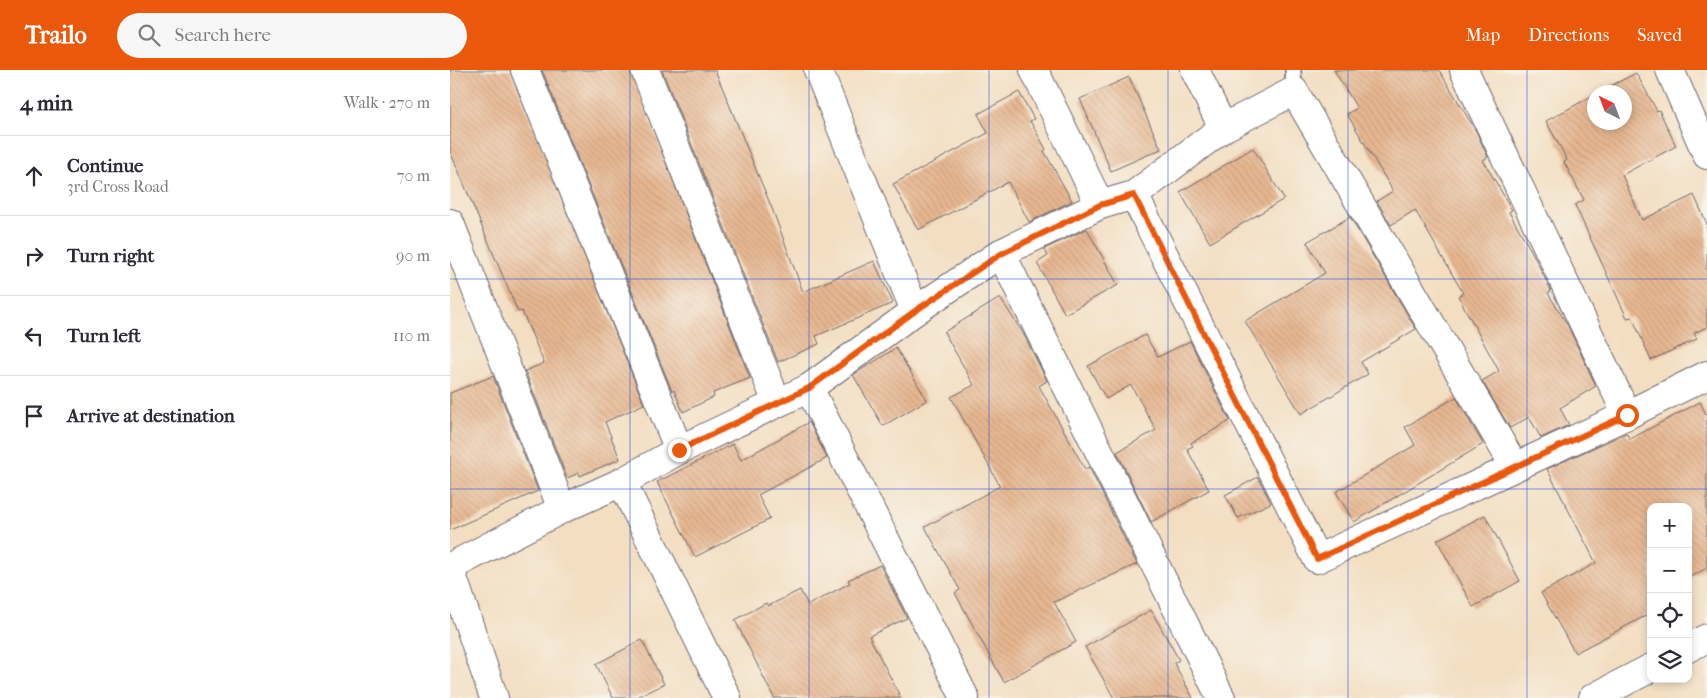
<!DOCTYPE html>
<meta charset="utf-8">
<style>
:root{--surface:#fff;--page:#f7f7f7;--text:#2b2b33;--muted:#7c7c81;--line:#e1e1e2;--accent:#ea580c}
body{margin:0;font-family:"IM FELL French Canon",serif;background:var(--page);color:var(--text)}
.controls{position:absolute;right:15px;bottom:15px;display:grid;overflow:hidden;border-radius:10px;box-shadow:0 2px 8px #0003}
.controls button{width:45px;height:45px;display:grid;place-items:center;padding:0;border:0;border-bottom:1px solid var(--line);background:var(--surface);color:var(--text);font:25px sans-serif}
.compass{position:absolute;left:1137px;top:15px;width:45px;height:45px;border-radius:50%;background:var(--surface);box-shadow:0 2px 8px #0003;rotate:318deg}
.stop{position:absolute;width:15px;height:15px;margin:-11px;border:4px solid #ea580c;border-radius:50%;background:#fff}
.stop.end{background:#ea580c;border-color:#fff;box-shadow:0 1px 5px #0008}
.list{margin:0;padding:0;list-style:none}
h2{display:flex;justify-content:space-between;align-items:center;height:65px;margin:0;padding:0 20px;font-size:21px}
h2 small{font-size:16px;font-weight:400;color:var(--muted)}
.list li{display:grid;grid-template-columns:32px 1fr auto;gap:15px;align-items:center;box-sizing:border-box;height:80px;padding:0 20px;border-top:1px solid var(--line)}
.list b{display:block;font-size:19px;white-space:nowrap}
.list p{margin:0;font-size:16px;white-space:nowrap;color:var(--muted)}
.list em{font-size:16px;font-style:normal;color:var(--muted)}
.icon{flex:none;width:28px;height:28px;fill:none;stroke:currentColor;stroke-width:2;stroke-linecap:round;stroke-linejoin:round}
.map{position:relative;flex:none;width:1257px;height:628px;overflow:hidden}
header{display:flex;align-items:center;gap:30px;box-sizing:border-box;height:70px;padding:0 25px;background:var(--accent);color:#fff}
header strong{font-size:24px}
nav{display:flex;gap:28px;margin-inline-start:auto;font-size:18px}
.search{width:350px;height:45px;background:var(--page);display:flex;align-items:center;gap:12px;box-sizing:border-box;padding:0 18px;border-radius:28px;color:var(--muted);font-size:19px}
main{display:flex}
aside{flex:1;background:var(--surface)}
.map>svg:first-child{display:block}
.building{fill:url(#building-back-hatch)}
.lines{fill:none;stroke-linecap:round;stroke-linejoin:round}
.lane-casing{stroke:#6b646a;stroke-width:18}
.street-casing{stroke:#6b646a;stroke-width:30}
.lane{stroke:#fff;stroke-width:15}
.street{stroke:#fff;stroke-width:28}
.route{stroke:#ea580c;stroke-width:6}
.grid{fill:none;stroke:#1d4ed8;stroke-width:1;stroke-opacity:0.55}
</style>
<header>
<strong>Trailo</strong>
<div class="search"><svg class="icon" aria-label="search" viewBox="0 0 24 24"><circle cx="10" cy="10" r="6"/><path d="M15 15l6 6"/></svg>Search here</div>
<nav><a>Map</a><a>Directions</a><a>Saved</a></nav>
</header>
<main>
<aside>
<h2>4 min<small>Walk · 270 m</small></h2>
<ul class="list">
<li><svg class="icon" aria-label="ahead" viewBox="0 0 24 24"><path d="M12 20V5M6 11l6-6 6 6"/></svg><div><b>Continue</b><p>3rd Cross Road</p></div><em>70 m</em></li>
<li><svg class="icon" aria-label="right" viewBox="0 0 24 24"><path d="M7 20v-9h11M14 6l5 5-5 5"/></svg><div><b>Turn right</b></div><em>90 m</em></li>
<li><svg class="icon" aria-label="left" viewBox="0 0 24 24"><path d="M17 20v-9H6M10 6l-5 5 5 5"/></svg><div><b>Turn left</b></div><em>110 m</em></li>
<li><svg class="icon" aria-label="arrive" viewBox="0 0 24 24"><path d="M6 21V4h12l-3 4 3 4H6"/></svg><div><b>Arrive at destination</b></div></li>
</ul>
</aside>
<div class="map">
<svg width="1257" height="628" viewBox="0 0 1257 628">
<defs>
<pattern id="building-back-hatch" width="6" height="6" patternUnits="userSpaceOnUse" patternTransform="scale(1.25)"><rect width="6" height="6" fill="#e7b791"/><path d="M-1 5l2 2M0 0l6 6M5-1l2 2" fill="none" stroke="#c69d7e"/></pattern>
</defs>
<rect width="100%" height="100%" fill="#f7f3e8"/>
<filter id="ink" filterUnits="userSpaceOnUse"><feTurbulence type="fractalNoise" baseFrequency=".02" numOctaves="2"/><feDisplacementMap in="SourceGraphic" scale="10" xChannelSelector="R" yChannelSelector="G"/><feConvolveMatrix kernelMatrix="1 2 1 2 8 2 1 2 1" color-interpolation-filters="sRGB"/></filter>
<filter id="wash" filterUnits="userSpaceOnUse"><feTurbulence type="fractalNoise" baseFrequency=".0096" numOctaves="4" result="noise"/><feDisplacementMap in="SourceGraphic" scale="20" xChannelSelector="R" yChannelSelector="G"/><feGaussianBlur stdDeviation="1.12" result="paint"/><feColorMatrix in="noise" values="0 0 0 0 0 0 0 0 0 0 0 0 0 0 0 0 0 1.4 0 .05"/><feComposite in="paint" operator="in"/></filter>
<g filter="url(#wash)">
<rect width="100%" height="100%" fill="#f3dec2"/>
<g id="blocks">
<g class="building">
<polygon points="0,0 60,0 194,334 155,352 170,389 130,406 129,403 117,408 75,301 94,293 72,241 68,242 0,81"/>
<polygon points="92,0 180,0 300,308 263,323 264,327 233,342 224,320 222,321"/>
<polygon points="212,0 265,0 323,141 353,222 424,191 443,233 366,266 369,274 328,292"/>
<polygon points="884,0 989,0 1026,61 1038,87 1033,90 1062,140 1059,142 1083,184 1101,221 1098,223 1118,256 1146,316 1110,338 1119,355 1091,368 1079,347 1060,358 1032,311 1049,301 1008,226 1013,223 965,140 941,155 927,131 943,121 897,44 907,38"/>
<polygon points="1186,3 1207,41 1209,40 1226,76 1172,105 1192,150 1244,125 1257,154 1257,257 1244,263 1247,269 1201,290 1182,247 1177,248 1125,135 1134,130 1114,92 1117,90 1096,51 1144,25 1144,52 1174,52 1174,22 1149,22"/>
<polygon points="679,7 711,79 661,101 630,29"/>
<polygon points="569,22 584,49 580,51 596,79 594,81 622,131 579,152 558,112 468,160 443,114 538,63 528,44"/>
<polygon points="803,78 834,129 760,173 730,122"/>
<polygon points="900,147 966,259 911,292 918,304 851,344 795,251 875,203 857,172"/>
<polygon points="637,159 668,215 615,244 587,193 598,186 594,179"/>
<polygon points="550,228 573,263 597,311 589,316 635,399 639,397 687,494 604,532 626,572 554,612 505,523 510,520 475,457 550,416 501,327 524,315 494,262"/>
<polygon points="695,265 708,287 740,271 780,351 741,373 743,376 737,379 759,420 701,452 667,382 706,360 681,315 656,329 638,296"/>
<polygon points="446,278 477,330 433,356 403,305"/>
<polygon points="43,306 88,421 0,460 0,323"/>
<polygon points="1006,327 1033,374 904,452 886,422 965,375 955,357"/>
<polygon points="1250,332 1257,346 1257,498 1238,508 1238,437 1201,437 1201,543 1125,583 1091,523 1146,493 1097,399 1176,363 1180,369"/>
<polygon points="359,352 377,388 308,425 320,449 245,487 207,412 283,374 291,390"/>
<polygon points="808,407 821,433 788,448 775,425"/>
<polygon points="1035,445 1070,511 1023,537 987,470"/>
<polygon points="430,495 457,548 419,566 451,628 324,628 285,550 316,533 318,536 350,520 358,535 400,513 398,510"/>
<polygon points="701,540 729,590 724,593 743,628 664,628 635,577"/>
<polygon points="192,570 214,614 185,628 163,628 146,594"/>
</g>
</g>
</g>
<g filter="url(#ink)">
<use href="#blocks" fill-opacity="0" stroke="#6b646a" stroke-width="1"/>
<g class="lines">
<g class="lane-casing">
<polyline id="lane" points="843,0 844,21"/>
</g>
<g class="street-casing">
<g id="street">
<polyline points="75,0 229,380"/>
<polyline points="195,0 327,333"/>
<polyline points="368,0 465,241"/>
<polyline points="584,0 650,135"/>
<polyline points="745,0 773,58"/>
<polyline points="1014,0 1177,345"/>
<polyline points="1220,0 1257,85"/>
<polyline points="684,125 867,489 1177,345 1257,305"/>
<polyline points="0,153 112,439"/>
<polyline points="551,183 771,628"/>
<polyline points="359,318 515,628"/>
<polyline points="172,412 277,628"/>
<polyline points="0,497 112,439 172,412 229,380 359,318 465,241 551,183 650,135 684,125 773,58 844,21 1065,397"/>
<polyline points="0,499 44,628"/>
<polyline points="1238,578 1257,568"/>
<polyline points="1143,628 1201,598"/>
</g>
</g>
<use href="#lane" class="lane"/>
<use href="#street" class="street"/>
</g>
</g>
<g class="lines" filter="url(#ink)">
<polyline class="route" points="229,380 359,318 465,241 551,184 650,135 684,125 867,489 1177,345"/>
</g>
<path class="grid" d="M180,0V628M359,0V628M539,0V628M718,0V628M898,0V628M1077,0V628M0,209H1257M0,419H1257"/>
</svg>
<div class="controls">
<button>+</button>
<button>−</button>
<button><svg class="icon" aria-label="locate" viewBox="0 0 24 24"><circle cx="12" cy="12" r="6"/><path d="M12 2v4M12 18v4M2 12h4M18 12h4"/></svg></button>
<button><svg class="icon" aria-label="layers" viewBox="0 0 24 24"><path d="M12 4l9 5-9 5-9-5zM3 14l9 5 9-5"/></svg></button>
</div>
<svg class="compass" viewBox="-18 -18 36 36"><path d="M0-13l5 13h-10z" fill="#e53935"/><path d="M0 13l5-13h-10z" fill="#7c7c81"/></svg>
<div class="stop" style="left:1177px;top:345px"></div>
<div class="stop end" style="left:229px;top:380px"></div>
</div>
</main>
